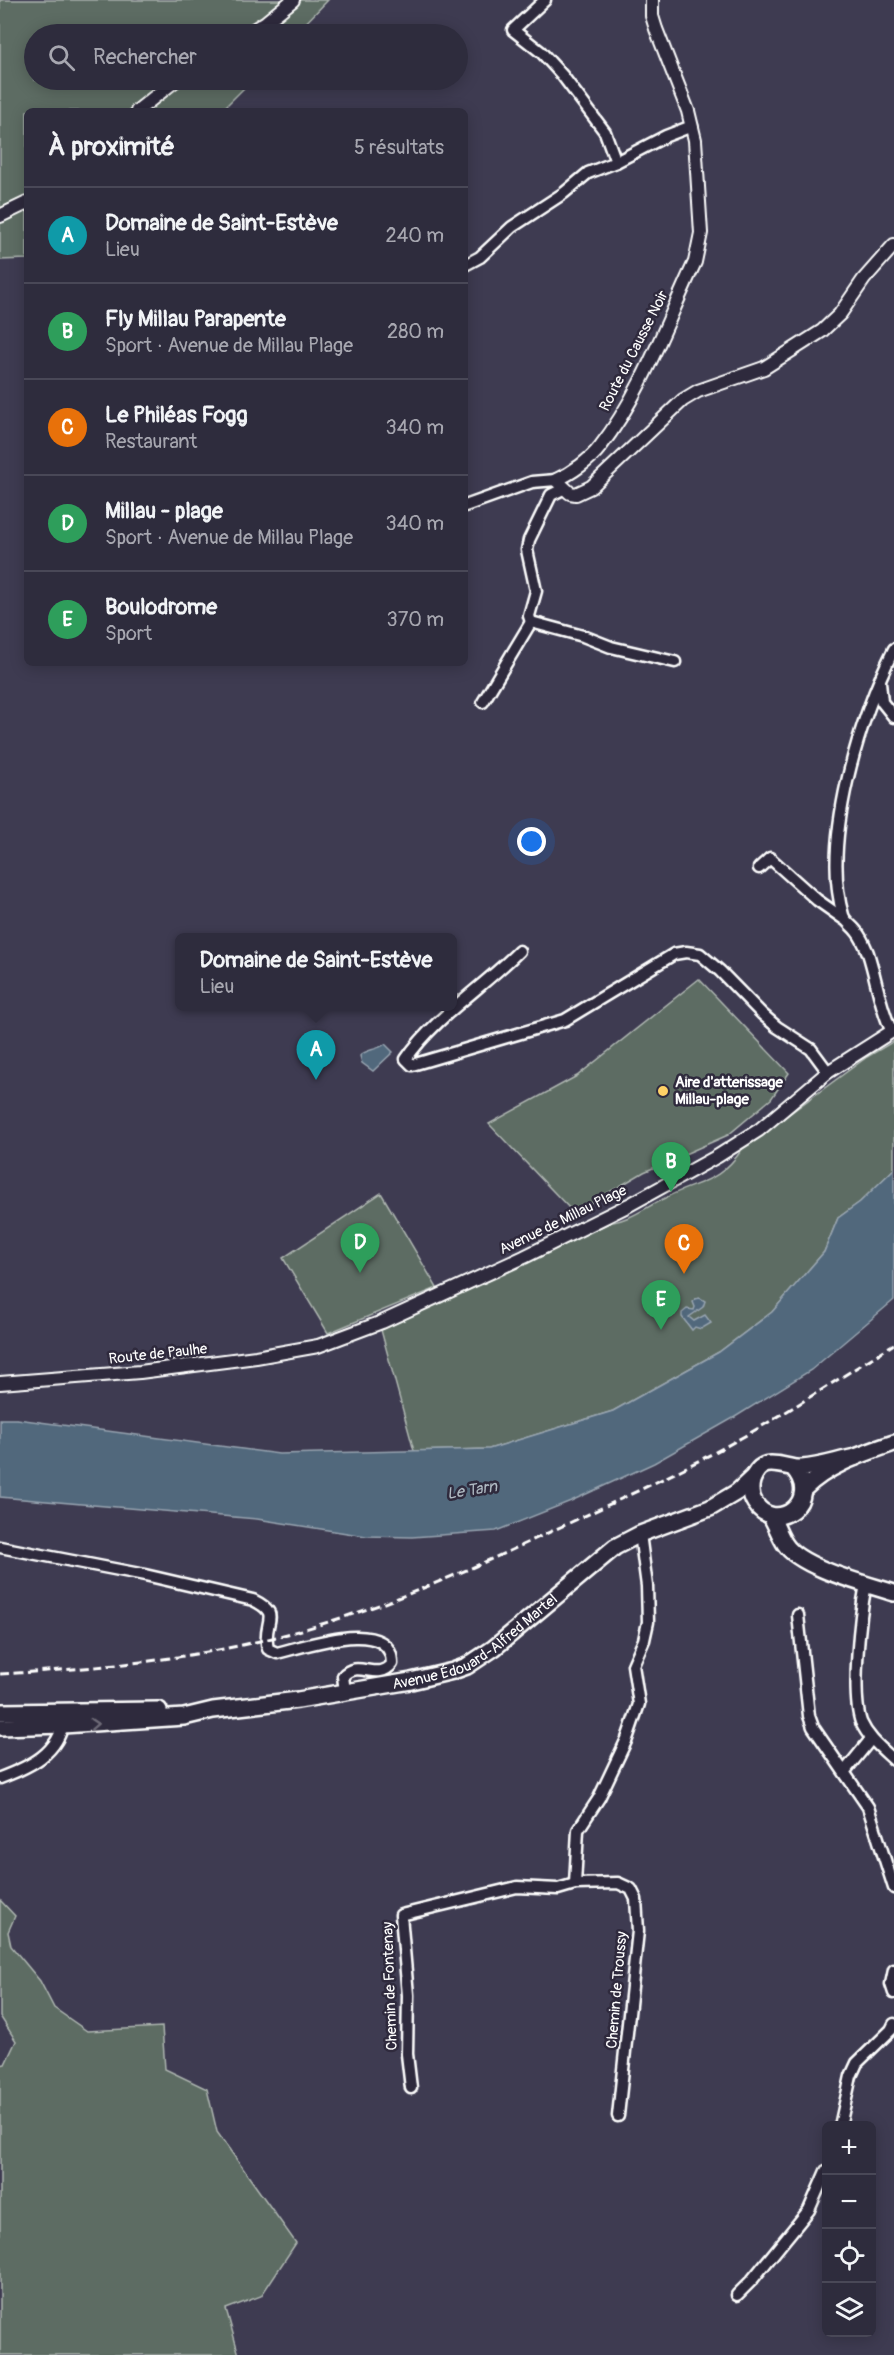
<!DOCTYPE html>
<html lang="fr">
<meta charset="utf-8">
<style>
:root{--surface:#2e2c3d;--page:#363444;--text:#f1f3f6;--muted:#a7a7b0;--line:#494857;--accent:#ffd166}
body{margin:0;font-family:Pangolin,sans-serif;background:var(--page);color:var(--text)}
.controls{position:absolute;right:18px;bottom:18px;display:grid;overflow:hidden;border-radius:9px;box-shadow:0 3px 15px #0003}
.controls button{width:54px;height:54px;display:grid;place-items:center;padding:0;border:0;border-bottom:2px solid var(--line);background:var(--surface);color:var(--text);font:30px sans-serif}
.you{position:absolute;left:532px;top:842px;width:21px;height:21px;margin:-15px;border:4px solid #fff;border-radius:50%;background:#1a73e8;box-shadow:0 0 0 9px #1a73e833}
.badge{display:grid;place-items:center;width:39px;height:39px;border-radius:50%;background:var(--accent);color:#fff;font-size:20px;font-weight:700}
.pin{position:absolute;translate:-50% -50px;filter:drop-shadow(0 2px 3px #0008)}
.pin::after{content:'';position:absolute;top:32px;width:21px;height:18px;background:inherit;clip-path:polygon(0 0,100% 0,50% 100%)}
.popup{position:absolute;left:175px;top:933px;width:282px;height:78px;box-sizing:border-box;display:grid;place-content:center;border-radius:9px;background:var(--surface);filter:drop-shadow(0 2px 4px #0005);font-size:20px;white-space:nowrap;color:var(--muted)}
.popup b{font-size:22px;color:var(--text)}
.popup::after{content:'';position:absolute;left:50%;top:100%;margin-left:-12px;border:12px solid transparent;border-top-color:var(--surface)}
.list{margin:0;padding:0;list-style:none}
h2{display:flex;justify-content:space-between;align-items:center;height:78px;margin:0;padding:0 24px;font-size:26px}
h2 small{font-size:20px;font-weight:400;color:var(--muted)}
.list li{display:grid;grid-template-columns:39px 1fr auto;gap:18px;align-items:center;box-sizing:border-box;height:96px;padding:0 24px;border-top:2px solid var(--line)}
.list b{display:block;font-size:22px;white-space:nowrap}
.list p{margin:0;font-size:20px;white-space:nowrap;color:var(--muted)}
.list em{font-size:20px;font-style:normal;color:var(--muted)}
.icon{flex:none;width:33px;height:33px;fill:none;stroke:currentColor;stroke-width:2;stroke-linecap:round;stroke-linejoin:round}
.map{position:relative;flex:none;width:894px;height:2355px;overflow:hidden}
.search{position:absolute;background:var(--surface);box-shadow:0 3px 15px #0003;left:24px;top:24px;width:444px;height:66px;display:flex;align-items:center;gap:15px;box-sizing:border-box;padding:0 21px;border-radius:33px;color:var(--muted);font-size:22px}
.panel{position:absolute;background:var(--surface);box-shadow:0 3px 15px #0003;left:24px;top:108px;width:444px;height:558px;border-radius:9px}
.map>svg:first-child{display:block}
.green{fill:#5d6c63;stroke:#aeb6b1;stroke-width:1.5}
.water{fill:#51677c;stroke:#97a4b0;stroke-width:1.5}
.lines{fill:none;stroke-linecap:round;stroke-linejoin:round}
.minor-casing{stroke:#fff;stroke-width:15}
.tertiary-casing{stroke:#fff;stroke-width:16}
.primary-casing{stroke:#fff;stroke-width:20}
.minor{stroke:#2f2a3d;stroke-width:10}
.tertiary{stroke:#2f2a3d;stroke-width:12}
.primary{stroke:#2f2a3d;stroke-width:15}
.rail{stroke:#fff;stroke-width:3;stroke-dasharray:9 4.5;stroke-linecap:butt}
.oneway{stroke:#6d6a77}
.poi-dot{fill:#ffd166;stroke:#2f2a3d;stroke-width:2}
.labels{text-anchor:middle;dominant-baseline:central;stroke-width:5;stroke-linejoin:round;paint-order:stroke}
.street-label{font-size:15px;fill:#fff;stroke:#2f2a3d}
.poi-label{font-size:15px;font-weight:bold;fill:#fff;stroke:#2f2a3d;text-anchor:start}
.water-label{font-size:16px;font-style:italic;fill:#b1bbc4;stroke:#2f2a3d}
</style>
<div class="map">
<svg width="894" height="2355" viewBox="0 0 894 2355">
<rect width="100%" height="100%" fill="#3e3b51"/>
<filter id="ink" filterUnits="userSpaceOnUse"><feTurbulence type="fractalNoise" baseFrequency=".0167" numOctaves="2"/><feDisplacementMap in="SourceGraphic" scale="12" xChannelSelector="R" yChannelSelector="G"/><feConvolveMatrix kernelMatrix="1 2 1 2 8 2 1 2 1" color-interpolation-filters="sRGB"/></filter>
<g filter="url(#ink)">
<g class="green">
<polygon points="0,0 328,0 295,34 34,34 34,80 252,80 221,111 27,111 27,259 0,260"/>
<polygon points="699,979 789,1073 771,1099 728,1135 644,1172 574,1213 489,1124 577,1076"/>
<path d="M894,1041V1169L860,1202L838,1218L824,1252L772,1312L719,1352L613,1411L489,1449L414,1451L381,1330L609,1223C633,1219 644,1208 665,1198C699,1180 718,1185 743,1148L867,1057Z"/>
<polygon points="381,1193 437,1288 328,1333 283,1258"/>
<polygon points="0,1900 15,1916 8,1932 11,1946 40,1981 54,2008 87,2031 162,2027 165,2069 207,2089 217,2132 296,2243 261,2296 226,2309 239,2355 0,2355 0,2065 5,2064 16,2041 0,2016"/>
</g>
<g class="water">
<path d="M385,1044L393,1052L373,1071L362,1063L360,1056C365,1049 376,1051 385,1044Z"/>
<polygon points="894,1169 894,1300 811,1370 735,1417 654,1463 571,1501 496,1531 412,1537 366,1536 257,1519 0,1497 0,1419 17,1419 279,1454 489,1449 613,1411 719,1352 772,1312 824,1252 838,1218 860,1202"/>
<polygon points="700,1298 705,1301 703,1307 689,1317 694,1321 705,1315 711,1323 701,1329 695,1327 692,1330 682,1317 682,1313 687,1309 694,1310 695,1307 693,1302 695,1299"/>
</g>
<g class="lines">
<g class="minor-casing">
<g id="minor">
<polyline points="545,0 513,30 541,52 562,75 605,132 616,162"/>
<polyline points="465,265 480,257 512,227 564,193 588,173 616,162 666,136 692,126"/>
<polyline points="565,488 551,495 529,540 527,550 536,591 529,616 531,622 583,636 611,647 675,662"/>
<polyline points="465,506 532,482 556,480"/>
<polyline points="880,682 882,702 894,717"/>
<polyline points="483,702 531,622"/>
<polyline points="759,868 770,858 817,900 844,919"/>
<path d="M519,951C482,988 436,1016 406,1059L412,1065L565,1020L674,954L686,952L700,954L720,971L762,1014L777,1027L811,1049L828,1072"/>
<path d="M892,1032C879,1005 877,981 868,953C865,946 862,938 857,932C853,926 845,922 843,915C821,841 860,716 894,649"/>
<path d="M0,1547L145,1575L253,1600C284,1615 261,1621 268,1649L277,1653C306,1646 392,1615 392,1664C378,1682 357,1659 343,1676L345,1692"/>
<path d="M866,1584C860,1615 851,1694 861,1722C868,1738 881,1748 894,1760"/>
<polyline points="798,1615 809,1716 813,1727 868,1807 894,1888"/>
<polyline points="845,1771 871,1739"/>
<path d="M0,1778C29,1767 59,1754 64,1719"/>
<polyline points="575,1884 578,1830 599,1798 627,1739 639,1704 633,1665 644,1640 648,1622 647,1586 640,1534"/>
<polyline points="894,1970 891,1984 894,1993"/>
<polyline points="411,2088 407,2054 408,1995 401,1915 517,1887 558,1889 575,1884 618,1883 631,1889 636,1899 638,1931 618,2116"/>
<polyline points="840,2126 851,2076 857,2063 891,2030 894,2024"/>
<polyline points="737,2295 752,2280 809,2210 826,2171"/>
</g>
</g>
<g class="tertiary-casing">
<g id="tertiary">
<path d="M652,0V16L656,29L688,111L695,140L701,233L695,262C666,323 642,393 600,447C590,460 572,473 556,480L570,493L576,494L591,487L683,400L698,391L764,368L822,331L840,314L864,279L894,245"/>
<polyline points="247,34 266,22 293,0"/>
<polyline points="137,111 176,80"/>
<polyline points="0,216 27,203"/>
<polyline points="0,1383 140,1372 256,1357 318,1346 382,1322 524,1257 629,1205 718,1156 759,1130 828,1072 894,1030"/>
</g>
</g>
<g class="primary-casing">
<g id="primary">
<path d="M793,1468C823,1501 775,1535 755,1503C751,1497 750,1489 752,1481C762,1451 785,1470 802,1468C820,1467 839,1460 856,1457"/>
<path d="M804,1489C828,1465 862,1454 894,1443"/>
<path d="M770,1515C776,1524 779,1535 785,1544C800,1568 867,1584 894,1593"/>
<polyline points="0,1712 159,1710"/>
<path id="s1" d="M0,1727L63,1725L184,1717L213,1710L298,1700L411,1681L453,1671L467,1666L494,1648L615,1547L640,1534L710,1508L737,1492L754,1476"/>
</g>
</g>
<use href="#minor" class="minor"/>
<use href="#tertiary" class="tertiary"/>
<use href="#primary" class="primary"/>
<path class="rail" d="M0,1674C89,1669 178,1661 264,1640C366,1615 460,1575 554,1530C617,1501 680,1472 741,1438C793,1409 843,1376 894,1344"/>
</g>
<defs><path id="oneway-chevron" d="M-2-3.5L2.5 0L-2 3.5" fill="none" stroke-width="1.6" stroke-linecap="round" stroke-linejoin="round" transform="scale(1.5)"/></defs>
<use class="oneway" href="#oneway-chevron" transform="translate(94 1724) rotate(-3)"/>
</g>
<circle class="poi-dot" cx="663" cy="1091" r="6"/>
<g class="labels">
<g class="street-label">
<text transform="translate(634 351) rotate(-63)">Route du Causse Noir</text>
<text transform="translate(563 1220) rotate(-26)">Avenue de Millau Plage</text>
<text transform="translate(158 1354) rotate(-6)">Route de Paulhe</text>
<text stroke="none"><textPath href="#s1" startOffset="490">Avenue Édouard-Alfred Martel</textPath></text>
<text transform="translate(390 1986) rotate(-92)">Chemin de Fontenay</text>
<text transform="translate(617 1990) rotate(-85)">Chemin de Troussy</text>
</g>
<g class="poi-label">
<text x="675" y="1082">Aire d'atterissage<tspan x="675" dy="17">Millau-plage</tspan></text>
</g>
<g class="water-label">
<text transform="translate(472 1490) rotate(-9)">Le Tarn</text>
</g>
</g>
</svg>
<div class="controls">
<button>+</button>
<button>−</button>
<button><svg class="icon" aria-label="locate" viewBox="0 0 24 24"><circle cx="12" cy="12" r="6"/><path d="M12 2v4M12 18v4M2 12h4M18 12h4"/></svg></button>
<button><svg class="icon" aria-label="layers" viewBox="0 0 24 24"><path d="M12 4l9 5-9 5-9-5zM3 14l9 5 9-5"/></svg></button>
</div>
<div class="you"></div>
<div class="pin badge" style="left:316px;top:1080px;background:#0f9aa8">A</div>
<div class="popup"><b>Domaine de Saint-Estève</b>Lieu</div>
<div class="pin badge" style="left:671px;top:1192px;background:#2e9e5b">B</div>
<div class="pin badge" style="left:684px;top:1274px;background:#e8710a">C</div>
<div class="pin badge" style="left:360px;top:1273px;background:#2e9e5b">D</div>
<div class="pin badge" style="left:661px;top:1330px;background:#2e9e5b">E</div>
<div class="search"><svg class="icon" aria-label="search" viewBox="0 0 24 24"><circle cx="10" cy="10" r="6"/><path d="M15 15l6 6"/></svg>Rechercher</div>
<section class="panel">
<h2>À proximité<small>5 résultats</small></h2>
<ul class="list">
<li><span class="badge" style="background:#0f9aa8">A</span><div><b>Domaine de Saint-Estève</b><p>Lieu</p></div><em>240 m</em></li>
<li><span class="badge" style="background:#2e9e5b">B</span><div><b>Fly Millau Parapente</b><p>Sport · Avenue de Millau Plage</p></div><em>280 m</em></li>
<li><span class="badge" style="background:#e8710a">C</span><div><b>Le Philéas Fogg</b><p>Restaurant</p></div><em>340 m</em></li>
<li><span class="badge" style="background:#2e9e5b">D</span><div><b>Millau - plage</b><p>Sport · Avenue de Millau Plage</p></div><em>340 m</em></li>
<li><span class="badge" style="background:#2e9e5b">E</span><div><b>Boulodrome</b><p>Sport</p></div><em>370 m</em></li>
</ul>
</section>
</div>
